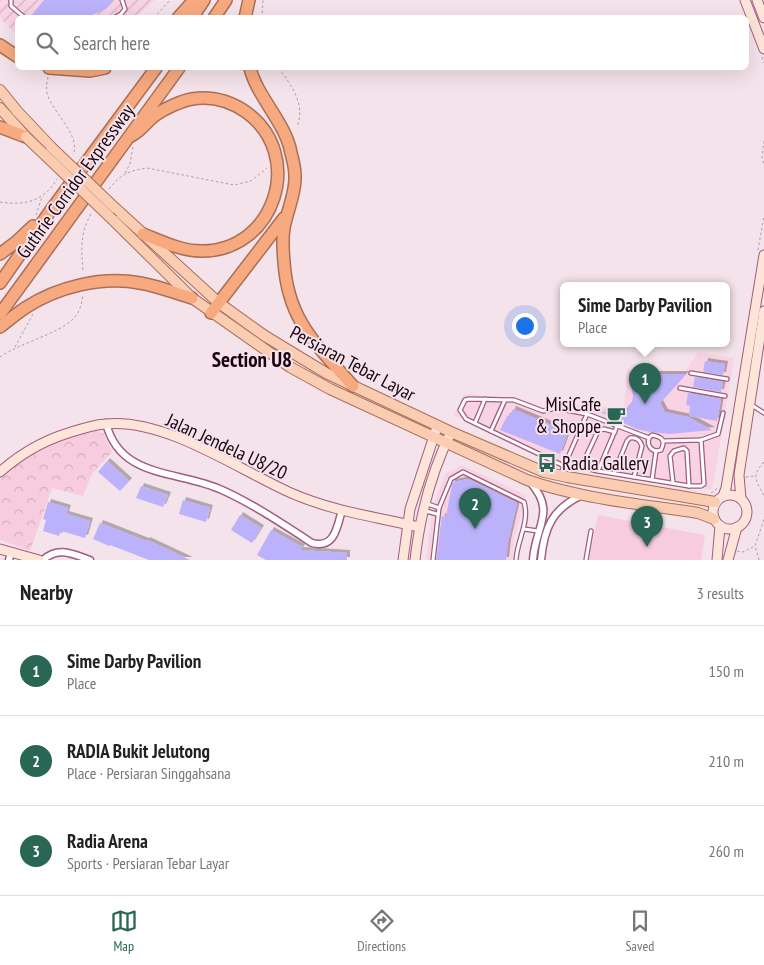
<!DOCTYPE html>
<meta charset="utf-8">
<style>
:root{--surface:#fff;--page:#f2f2f2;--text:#222;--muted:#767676;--line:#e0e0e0;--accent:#296754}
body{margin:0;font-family:"PT Sans Narrow",sans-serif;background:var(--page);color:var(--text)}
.you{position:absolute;left:524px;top:325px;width:18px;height:18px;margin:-12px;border:4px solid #fff;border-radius:50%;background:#1a73e8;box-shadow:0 0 0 8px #1a73e833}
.badge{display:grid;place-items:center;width:32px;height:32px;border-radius:50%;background:var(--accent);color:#fff;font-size:16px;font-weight:700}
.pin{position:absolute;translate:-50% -41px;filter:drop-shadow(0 1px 2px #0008)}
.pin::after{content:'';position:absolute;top:26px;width:18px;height:15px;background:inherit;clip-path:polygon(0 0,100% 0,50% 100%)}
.popup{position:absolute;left:560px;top:282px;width:170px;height:65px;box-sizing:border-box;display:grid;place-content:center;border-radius:8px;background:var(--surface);filter:drop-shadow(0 1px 4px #0005);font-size:16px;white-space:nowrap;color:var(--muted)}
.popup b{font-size:19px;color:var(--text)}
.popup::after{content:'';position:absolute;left:50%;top:100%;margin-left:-10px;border:10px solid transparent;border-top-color:var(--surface)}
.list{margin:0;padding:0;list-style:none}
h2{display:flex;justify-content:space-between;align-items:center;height:65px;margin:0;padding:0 20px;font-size:21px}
h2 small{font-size:16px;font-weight:400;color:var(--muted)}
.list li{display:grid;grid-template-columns:32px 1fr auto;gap:15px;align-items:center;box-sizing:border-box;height:90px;padding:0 20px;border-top:1px solid var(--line)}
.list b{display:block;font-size:19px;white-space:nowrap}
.list p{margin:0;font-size:16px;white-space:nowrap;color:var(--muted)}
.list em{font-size:16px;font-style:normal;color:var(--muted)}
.icon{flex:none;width:28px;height:28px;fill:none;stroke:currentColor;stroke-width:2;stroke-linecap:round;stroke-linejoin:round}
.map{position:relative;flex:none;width:764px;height:560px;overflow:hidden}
.search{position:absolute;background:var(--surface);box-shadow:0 5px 20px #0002;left:15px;right:15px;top:15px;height:55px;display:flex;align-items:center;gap:12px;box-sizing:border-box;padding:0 18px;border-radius:8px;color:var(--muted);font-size:19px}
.sheet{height:335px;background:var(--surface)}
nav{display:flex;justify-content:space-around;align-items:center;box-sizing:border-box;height:70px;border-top:1px solid var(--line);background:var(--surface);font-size:14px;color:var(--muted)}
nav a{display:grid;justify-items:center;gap:2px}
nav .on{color:var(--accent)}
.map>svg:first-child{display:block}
.built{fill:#f7d3e3}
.industrial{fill:url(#industrial-furrows)}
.grass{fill:#f8ccdf}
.park{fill:url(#park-crowns)}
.building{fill:#bcb2fb;filter:url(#shadow)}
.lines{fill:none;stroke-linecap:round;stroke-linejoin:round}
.lane-casing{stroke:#a35c7f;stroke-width:5.5}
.street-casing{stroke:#a35c7f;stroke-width:9}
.secondary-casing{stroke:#a35c7f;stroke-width:11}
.primary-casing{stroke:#aa6f58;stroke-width:12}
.highway-casing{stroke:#aa6f58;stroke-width:14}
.path{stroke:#ae9ba4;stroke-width:1;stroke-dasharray:2.5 2.5;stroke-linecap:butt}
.lane{stroke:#fff;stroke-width:3}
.street{stroke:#fff;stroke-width:6}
.secondary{stroke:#fde6d9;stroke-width:9}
.primary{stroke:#faccb2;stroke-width:10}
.highway{stroke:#f7aa7f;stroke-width:11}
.primary-bridge-casing{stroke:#aa6f58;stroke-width:12;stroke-linecap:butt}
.primary-bridge{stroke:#faccb2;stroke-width:10}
.labels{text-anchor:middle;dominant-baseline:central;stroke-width:4;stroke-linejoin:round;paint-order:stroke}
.street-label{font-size:19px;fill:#1a020f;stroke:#f4e3ea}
.poi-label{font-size:19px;fill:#1a020f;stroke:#f4e3ea;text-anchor:end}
.quarter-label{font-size:21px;font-weight:bold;fill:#1a020f;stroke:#f4e3ea}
</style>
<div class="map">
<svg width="764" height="560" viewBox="0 0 764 560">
<defs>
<pattern id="industrial-furrows" width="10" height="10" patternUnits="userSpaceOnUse" patternTransform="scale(1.25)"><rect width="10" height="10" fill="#f7d3e3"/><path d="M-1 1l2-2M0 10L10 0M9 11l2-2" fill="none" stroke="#d3b4c2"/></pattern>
<pattern id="park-crowns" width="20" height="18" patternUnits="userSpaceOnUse" patternTransform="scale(1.25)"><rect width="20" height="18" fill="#f8ccdf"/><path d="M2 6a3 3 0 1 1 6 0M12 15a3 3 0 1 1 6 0" fill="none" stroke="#d4aebe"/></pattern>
<filter id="shadow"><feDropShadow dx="3" dy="-3" stdDeviation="0" flood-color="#0004"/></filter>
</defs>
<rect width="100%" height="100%" fill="#f4e3ea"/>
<g class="built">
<polygon points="698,352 734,358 713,485 711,490 565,467 454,415 464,394 517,398 545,408 557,404 624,408 627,369 685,372"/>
<polygon points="462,465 526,495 514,542 512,560 426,560 431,520 435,502 445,474"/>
</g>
<polygon class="industrial" points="0,0 155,0 138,15 132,17 18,18 17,35 0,18"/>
<polygon class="grass" points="598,515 705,535 701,560 589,560"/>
<polygon class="park" points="95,430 103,433 112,452 92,474 83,496 52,488 30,551 0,540 0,476 34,452 58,440"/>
<g class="building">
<polygon points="44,0 114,0 106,9 90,16 73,18 29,18"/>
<polygon points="705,361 725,364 723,375 703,372"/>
<polygon points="629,373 648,377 649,374 686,374 660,403 665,412 688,417 712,430 670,434 651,432 636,429 601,412 628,410 628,406 632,402 633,396"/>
<polygon points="695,377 723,382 721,392 693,387"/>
<polygon points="688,393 721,399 717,421 689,416 690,406 686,405"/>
<polygon points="513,409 568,432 560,454 500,430 507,416 511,414"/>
<polygon points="107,461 129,481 120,491 98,472"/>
<polygon points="468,479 517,503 508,542 506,560 436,560 442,516 446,517 452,484 453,482"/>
<polygon points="141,486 168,495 163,507 136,498"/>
<polygon points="183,500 210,508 206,522 179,514"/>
<polygon points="48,502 68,508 66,514 90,521 85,538 61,531 59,536 43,531 46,520 43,519"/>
<polygon points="240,515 261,528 252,543 231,530"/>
<polygon points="100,523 146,541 147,540 190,560 149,560 110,545 109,546 93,539"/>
<polygon points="271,530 302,547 300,550 347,553 347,560 266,560 257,555"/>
</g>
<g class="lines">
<g class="lane-casing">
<g id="lane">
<polyline points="11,0 11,6 25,18"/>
<polyline points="114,18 121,14 125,9 122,0"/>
<polyline points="691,373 727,379"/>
<polyline points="680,388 725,396"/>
<polyline points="750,404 764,413"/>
<polyline points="475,423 485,399"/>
<polyline points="617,426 598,471 689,486 701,486 704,484 701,440 663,441"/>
<polyline points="491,431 505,400"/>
<polyline points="701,440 718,434 723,413"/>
<path d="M564,466L466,419L460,410L465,400L469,399L514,400L543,411L556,408L587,414L649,438L652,435C662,437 666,440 661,450L656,451C650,450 647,444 649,438"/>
<polyline points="598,471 589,469 584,463 585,459 598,431 604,429 615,432"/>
<polyline points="561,473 587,414"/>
<path d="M614,473L627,441L630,438C636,437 640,440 642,446L634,477"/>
<polyline points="652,480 656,451"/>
<polyline points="673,483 670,456 674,451 684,448 687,451 689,486"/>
<polyline points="428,504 439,508"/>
<polyline points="426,511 437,514"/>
<polyline points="524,529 538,531"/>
<path d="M433,560L439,508L451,479L463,472L524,502C530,522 517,540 516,560"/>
<polyline points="586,560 591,531"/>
</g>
</g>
<g class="street-casing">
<g id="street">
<path d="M106,423C120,480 180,470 222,490C253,504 283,524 312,543C335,549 337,527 342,510"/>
<path d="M530,482C557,512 535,526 533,560"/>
<polyline points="9,560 11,552"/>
<path d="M43,560C58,546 73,554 90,560"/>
<path d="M541,560C544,528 552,509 582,495"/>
</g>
</g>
<g class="secondary-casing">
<g id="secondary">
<polyline points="745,0 764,49"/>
<polyline points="757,0 764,18"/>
<path d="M0,472C19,455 41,442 65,434C78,430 92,425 105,424C164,417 239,470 291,493C332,511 376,517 419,527"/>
<circle cx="730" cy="512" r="17"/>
<polyline points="723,496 726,488 764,255"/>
<polyline points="741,499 739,475 764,311"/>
<polyline points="0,549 39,560"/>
<polyline points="403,560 410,509 436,430"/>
<path d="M415,560C420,515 431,473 451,432"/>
<polyline points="717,560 720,526"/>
<polyline points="728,560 737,527"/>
</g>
</g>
<g class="primary-casing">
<g id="primary">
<polyline points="0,90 17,111 51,147"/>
<polyline points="0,108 26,137"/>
<polyline points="115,208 219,303 265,336 326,373 451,432 544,472 567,477 715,502"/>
<path d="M113,220L192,298L290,367L330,389L527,480C582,499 641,504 698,513L714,519"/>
</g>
</g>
<g class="highway-casing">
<g id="highway">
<polyline points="178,18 194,0"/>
<polyline points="192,18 204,0"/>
<polyline points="214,18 226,0"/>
<polyline points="245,18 249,0"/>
<polyline points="0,45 18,57"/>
<polyline points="49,68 90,71 105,68"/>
<path d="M250,68C257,97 286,123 291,153C293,160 295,169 295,176C296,193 287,211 284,228C282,239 283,251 284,262C288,321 316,344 353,386"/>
<polyline points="0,127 26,137"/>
<path d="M131,136C144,129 146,121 157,114C166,108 181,101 192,99C211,96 230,101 246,112C306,155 275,252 201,251C181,251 161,241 143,234"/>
<polyline points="0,254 16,242 33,226"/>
<polyline points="0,283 51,210 156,68"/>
<polyline points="211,313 284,218"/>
<polyline points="0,314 179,68"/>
<path d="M0,327C8,321 16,314 25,308C57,287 101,276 140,283C158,286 175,293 192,298"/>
</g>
</g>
<g class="path">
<polyline points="154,18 170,0"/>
<polyline points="262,18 263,0"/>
<polyline points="762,57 764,63"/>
<path d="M279,68C291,86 306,103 297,127"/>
<path d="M48,77C47,82 46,87 47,93C51,111 82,136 73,155"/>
<polyline points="764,141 762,157 764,165"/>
<polyline points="125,173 130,164 133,146"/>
<path d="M109,189C121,174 128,171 147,168L234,185L251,181L267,168"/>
<path d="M0,202C25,206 44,201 57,179"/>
<polyline points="36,215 42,197"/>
<polyline points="758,250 764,216"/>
<path d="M83,270C81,247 80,233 92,212"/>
<polyline points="15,347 33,314"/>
<path d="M0,357C20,343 58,334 73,319C80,312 82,304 83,294"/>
<path d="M764,462C750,477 757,481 764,496"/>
<polyline points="746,477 755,476"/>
<polyline points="711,493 718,488"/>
<polyline points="737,551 743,552 755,546"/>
<polyline points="759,560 755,546 764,519"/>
</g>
<use href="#lane" class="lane"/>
<use href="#street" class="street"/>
<use href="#secondary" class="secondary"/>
<use href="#primary" class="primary"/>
<use href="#highway" class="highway"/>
<g class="primary-bridge-casing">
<g id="primary-bridge">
<polyline points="26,137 113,220"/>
<polyline points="51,147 115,208"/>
</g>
</g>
<use href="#primary-bridge" class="primary-bridge"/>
</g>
<defs>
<g id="cafe-bare" transform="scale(1.5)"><path d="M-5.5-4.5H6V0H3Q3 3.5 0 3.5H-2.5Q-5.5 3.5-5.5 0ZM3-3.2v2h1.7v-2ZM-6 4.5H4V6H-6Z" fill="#296754" stroke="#f4e3ea" stroke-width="2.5" paint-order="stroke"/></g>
<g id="bus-bare" transform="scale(1.5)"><path d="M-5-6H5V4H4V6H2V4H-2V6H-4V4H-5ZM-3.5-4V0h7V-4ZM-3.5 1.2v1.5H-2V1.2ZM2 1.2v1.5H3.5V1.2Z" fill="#296754" stroke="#f4e3ea" stroke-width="2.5" paint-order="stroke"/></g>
</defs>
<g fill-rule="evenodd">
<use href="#cafe-bare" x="616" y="415"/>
<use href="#bus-bare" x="547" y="463"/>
</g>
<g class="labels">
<g class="street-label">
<text transform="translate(75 181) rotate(-54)">Guthrie Corridor Expressway</text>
<text transform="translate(353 363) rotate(28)">Persiaran Tebar Layar</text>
<text transform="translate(227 446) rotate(25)">Jalan Jendela U8/20</text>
</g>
<g class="poi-label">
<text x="601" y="404">MisiCafe<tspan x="601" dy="22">&amp; Shoppe</tspan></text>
<text x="562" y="463" text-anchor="start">Radia Gallery</text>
</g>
<g class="quarter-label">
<text x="252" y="359">Section U8</text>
</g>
</g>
</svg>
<div class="you"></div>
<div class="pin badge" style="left:645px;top:404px">1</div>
<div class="popup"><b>Sime Darby Pavilion</b>Place</div>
<div class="pin badge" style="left:475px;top:529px">2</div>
<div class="pin badge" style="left:647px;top:547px">3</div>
<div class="search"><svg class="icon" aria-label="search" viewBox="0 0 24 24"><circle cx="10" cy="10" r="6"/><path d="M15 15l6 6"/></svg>Search here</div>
</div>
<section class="sheet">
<h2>Nearby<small>3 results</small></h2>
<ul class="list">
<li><span class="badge">1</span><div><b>Sime Darby Pavilion</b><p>Place</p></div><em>150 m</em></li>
<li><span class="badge">2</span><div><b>RADIA Bukit Jelutong</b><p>Place · Persiaran Singgahsana</p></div><em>210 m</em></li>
<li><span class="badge">3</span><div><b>Radia Arena</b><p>Sports · Persiaran Tebar Layar</p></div><em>260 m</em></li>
</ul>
</section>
<nav>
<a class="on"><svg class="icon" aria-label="map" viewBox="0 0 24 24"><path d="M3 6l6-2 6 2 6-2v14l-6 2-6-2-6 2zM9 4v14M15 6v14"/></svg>Map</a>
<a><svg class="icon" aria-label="directions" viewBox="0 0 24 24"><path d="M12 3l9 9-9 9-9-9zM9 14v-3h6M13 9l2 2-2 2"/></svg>Directions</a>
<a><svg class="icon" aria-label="saved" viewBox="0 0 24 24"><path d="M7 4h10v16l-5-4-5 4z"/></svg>Saved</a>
</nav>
